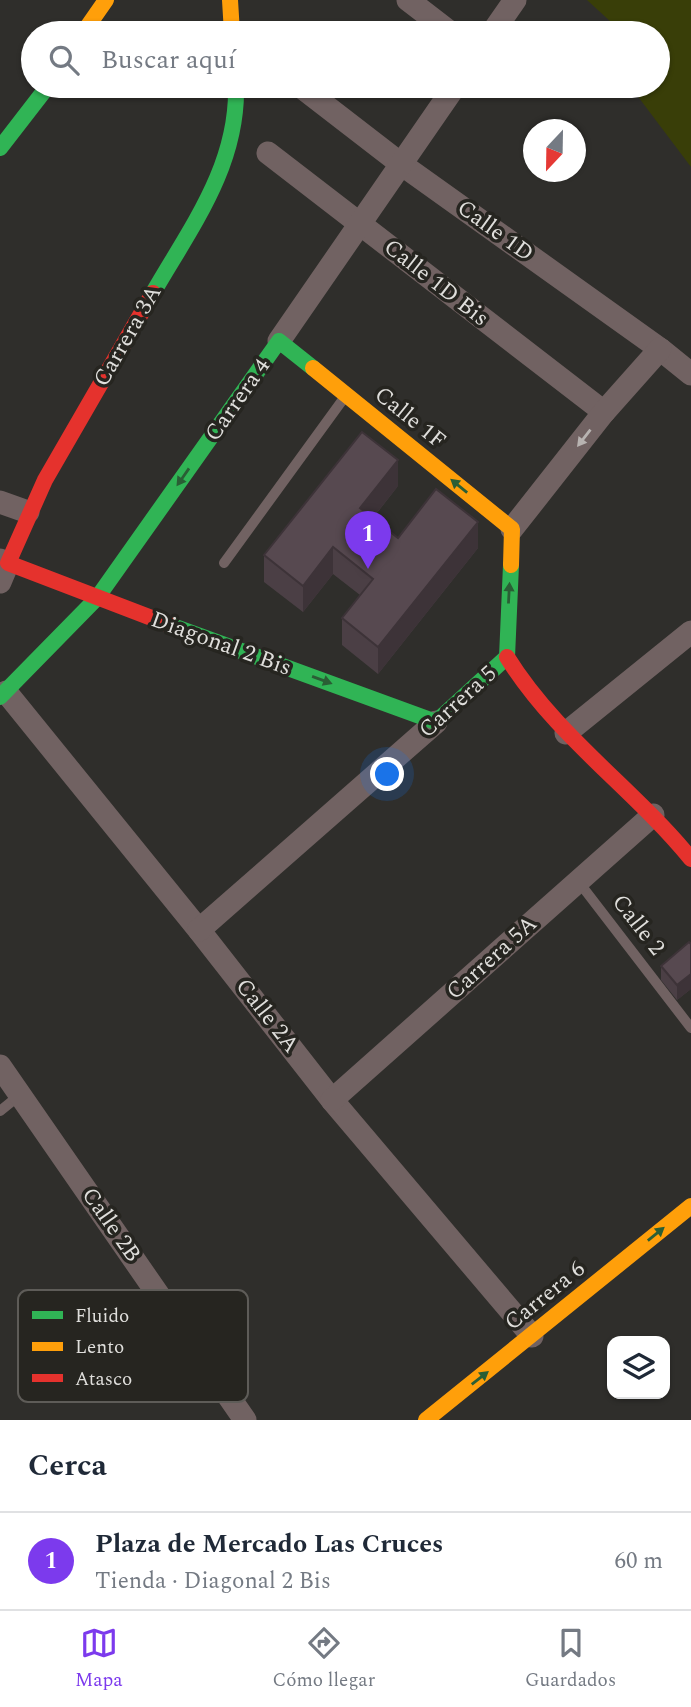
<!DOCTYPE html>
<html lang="es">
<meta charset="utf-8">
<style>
:root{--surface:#fff;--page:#f6f6f7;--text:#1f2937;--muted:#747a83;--line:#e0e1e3;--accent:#7c3aed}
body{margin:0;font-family:Spectral,serif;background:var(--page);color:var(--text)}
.controls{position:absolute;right:21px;bottom:21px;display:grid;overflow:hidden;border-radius:14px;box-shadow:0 2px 5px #0004}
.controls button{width:63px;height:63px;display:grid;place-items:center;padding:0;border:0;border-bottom:2px solid var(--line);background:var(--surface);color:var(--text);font:35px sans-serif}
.compass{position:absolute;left:523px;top:119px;width:63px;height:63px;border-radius:50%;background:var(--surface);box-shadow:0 2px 5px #0004;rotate:202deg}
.you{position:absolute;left:388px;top:775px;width:24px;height:24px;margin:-18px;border:5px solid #fff;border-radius:50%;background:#1a73e8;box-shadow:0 0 0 10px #1a73e833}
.badge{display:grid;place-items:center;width:46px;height:46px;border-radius:50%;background:var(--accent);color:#fff;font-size:23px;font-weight:700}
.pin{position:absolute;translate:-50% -58px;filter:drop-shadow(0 2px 4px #0008)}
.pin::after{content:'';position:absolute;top:37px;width:24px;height:21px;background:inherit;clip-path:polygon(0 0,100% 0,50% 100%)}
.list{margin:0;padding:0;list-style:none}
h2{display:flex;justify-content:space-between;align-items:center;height:91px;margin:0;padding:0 28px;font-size:30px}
h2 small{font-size:23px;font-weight:400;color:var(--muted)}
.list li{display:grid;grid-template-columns:46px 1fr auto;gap:21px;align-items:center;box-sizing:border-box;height:98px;padding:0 28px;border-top:2px solid var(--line)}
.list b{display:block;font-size:26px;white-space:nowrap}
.list p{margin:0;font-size:23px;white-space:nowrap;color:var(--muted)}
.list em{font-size:23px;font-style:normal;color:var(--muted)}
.icon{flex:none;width:38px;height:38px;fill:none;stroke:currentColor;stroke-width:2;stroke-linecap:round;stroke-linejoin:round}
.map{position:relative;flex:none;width:691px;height:1420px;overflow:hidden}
.search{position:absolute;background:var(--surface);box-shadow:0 2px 5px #0004;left:21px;right:21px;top:21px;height:77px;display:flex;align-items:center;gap:18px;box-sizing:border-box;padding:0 24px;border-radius:38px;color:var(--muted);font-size:26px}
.sheet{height:189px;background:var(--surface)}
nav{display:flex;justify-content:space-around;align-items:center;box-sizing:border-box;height:98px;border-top:2px solid var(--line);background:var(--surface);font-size:19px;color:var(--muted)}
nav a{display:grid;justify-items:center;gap:4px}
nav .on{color:var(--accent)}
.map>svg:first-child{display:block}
.green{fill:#393e08}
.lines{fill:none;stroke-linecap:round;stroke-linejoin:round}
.lane{stroke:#716262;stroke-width:10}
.street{stroke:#716262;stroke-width:23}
.fast{stroke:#30b455;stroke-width:16}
.slow{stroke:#ff9f0a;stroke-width:16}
.jam{stroke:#e5322d;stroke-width:16}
.wall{fill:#4b3f45}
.shaded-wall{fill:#3d3338}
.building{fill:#574950;stroke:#3d3338;stroke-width:2}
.oneway{fill:#b8b3b1}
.oneway2{fill:#2a5e35}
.labels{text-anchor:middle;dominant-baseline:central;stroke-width:7;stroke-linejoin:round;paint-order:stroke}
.street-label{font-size:23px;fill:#dfdedb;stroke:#262520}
.key{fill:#262520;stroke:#5e5c58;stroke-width:2}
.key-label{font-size:19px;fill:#dfdedb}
</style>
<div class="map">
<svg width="691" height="1420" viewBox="0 0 691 1420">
<rect width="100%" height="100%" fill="#2f2e2b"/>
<polygon class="green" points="587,0 691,0 691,167 630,86 658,86 658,33 607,33 611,22"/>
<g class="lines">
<g class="lane">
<polyline points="224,563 344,398"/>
<polyline points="578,881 691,1028"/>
<polyline points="0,1111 21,1094"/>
</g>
<g class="street">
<polyline points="408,0 451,33"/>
<polyline points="492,33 515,0"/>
<polyline points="300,86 401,164 660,349 691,374"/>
<polyline points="268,153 604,412"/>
<polyline points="279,341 455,86"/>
<polyline points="0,502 28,512"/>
<polyline points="512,529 604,412 660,349"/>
<polyline points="0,560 8,563 0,582"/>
<polyline points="6,692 199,930 332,1100 532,1336"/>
<polyline points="566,733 691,632"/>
<polyline points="199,930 436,722"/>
<polyline points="0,1066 245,1420"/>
<polyline points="332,1100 653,815"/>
</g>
<g class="fast">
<polyline points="0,148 48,86"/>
<path d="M153,293C191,227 238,166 236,86"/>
<polyline points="170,625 436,722 507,657 511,565"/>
<polyline points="0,697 97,598 279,341 313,368"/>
</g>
<g class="slow">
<polyline points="230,0 232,33"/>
<polyline points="83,33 106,0"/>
<polyline points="313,368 512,529 511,565"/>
<polyline points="426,1420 691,1206"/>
</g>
<g class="jam">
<polyline points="153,293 45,480 8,563 170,625"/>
<path d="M507,657C556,736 633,788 691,859"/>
</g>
</g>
<g class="wall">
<polygon points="398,486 373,518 398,538 478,548 378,674 342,645 342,618 360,595 333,574 303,612 264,582 264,555"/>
<polygon points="691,944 691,989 677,1000 661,980 661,966"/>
</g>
<g class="shaded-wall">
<polygon points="398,460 398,486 360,534 360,508"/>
<polygon points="478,522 478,548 378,674 378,647"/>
<polygon points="333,547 333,574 303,612 303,586"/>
<polygon points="691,974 691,989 677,1000 677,985"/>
</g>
<g class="building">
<polygon points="362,432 398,460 360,508 398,538 436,489 478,522 378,647 342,618 373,579 333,547 303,586 264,555"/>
<polygon points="689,942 691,944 691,974 677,985 661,966"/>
</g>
<defs><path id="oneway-solid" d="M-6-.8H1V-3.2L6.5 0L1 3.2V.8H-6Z" transform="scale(1.75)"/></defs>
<use class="oneway" href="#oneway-solid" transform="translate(584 438) rotate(128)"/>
<g class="oneway2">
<use href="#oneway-solid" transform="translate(183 477) rotate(125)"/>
<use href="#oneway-solid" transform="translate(459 486) rotate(-141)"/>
<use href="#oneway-solid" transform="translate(509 593) rotate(-87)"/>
<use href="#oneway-solid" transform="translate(322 680) rotate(20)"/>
<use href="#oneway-solid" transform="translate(656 1234) rotate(-39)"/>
<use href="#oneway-solid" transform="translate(480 1378) rotate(-38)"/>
</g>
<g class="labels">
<g class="street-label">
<text transform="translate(495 231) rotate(36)">Calle 1D</text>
<text transform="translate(436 283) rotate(38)">Calle 1D Bis</text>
<text transform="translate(128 336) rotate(-60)">Carrera 3A</text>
<text transform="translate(238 400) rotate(-55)">Carrera 4</text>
<text transform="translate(410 418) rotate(39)">Calle 1F</text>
<text transform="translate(221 644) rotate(20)">Diagonal 2 Bis</text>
<text transform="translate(458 702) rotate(-42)">Carrera 5</text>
<text transform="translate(638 925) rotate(52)">Calle 2</text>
<text transform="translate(492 958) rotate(-42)">Carrera 5A</text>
<text transform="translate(267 1016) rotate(52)">Calle 2A</text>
<text transform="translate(111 1225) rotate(55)">Calle 2B</text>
<text transform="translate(545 1296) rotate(-39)">Carrera 6</text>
</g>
</g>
<rect x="18" y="1290" width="230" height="112" rx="10" class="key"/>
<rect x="32" y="1311" width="31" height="8" fill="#30b455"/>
<rect x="32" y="1342" width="31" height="9" fill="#ff9f0a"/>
<rect x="32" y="1374" width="31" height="8" fill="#e5322d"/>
<g class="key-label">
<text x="75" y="1322">Fluido</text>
<text x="75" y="1353">Lento</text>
<text x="75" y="1385">Atasco</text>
</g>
</svg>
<div class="controls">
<button><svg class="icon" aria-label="layers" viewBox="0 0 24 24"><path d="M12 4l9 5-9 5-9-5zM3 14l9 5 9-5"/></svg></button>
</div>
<svg class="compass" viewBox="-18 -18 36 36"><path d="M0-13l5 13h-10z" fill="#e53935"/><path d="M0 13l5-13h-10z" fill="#747a83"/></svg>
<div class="you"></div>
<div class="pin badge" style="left:368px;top:569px">1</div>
<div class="search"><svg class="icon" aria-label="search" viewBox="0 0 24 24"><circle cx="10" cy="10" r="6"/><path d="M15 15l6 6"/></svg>Buscar aquí</div>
</div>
<section class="sheet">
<h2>Cerca<small></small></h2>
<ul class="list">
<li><span class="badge">1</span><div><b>Plaza de Mercado Las Cruces</b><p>Tienda · Diagonal 2 Bis</p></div><em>60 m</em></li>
</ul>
</section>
<nav>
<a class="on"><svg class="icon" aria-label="map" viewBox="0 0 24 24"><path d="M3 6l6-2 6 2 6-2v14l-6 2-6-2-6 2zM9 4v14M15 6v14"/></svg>Mapa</a>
<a><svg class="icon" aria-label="directions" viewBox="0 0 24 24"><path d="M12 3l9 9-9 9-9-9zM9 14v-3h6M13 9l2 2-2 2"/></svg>Cómo llegar</a>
<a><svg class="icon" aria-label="saved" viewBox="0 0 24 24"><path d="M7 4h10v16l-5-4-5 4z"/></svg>Guardados</a>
</nav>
